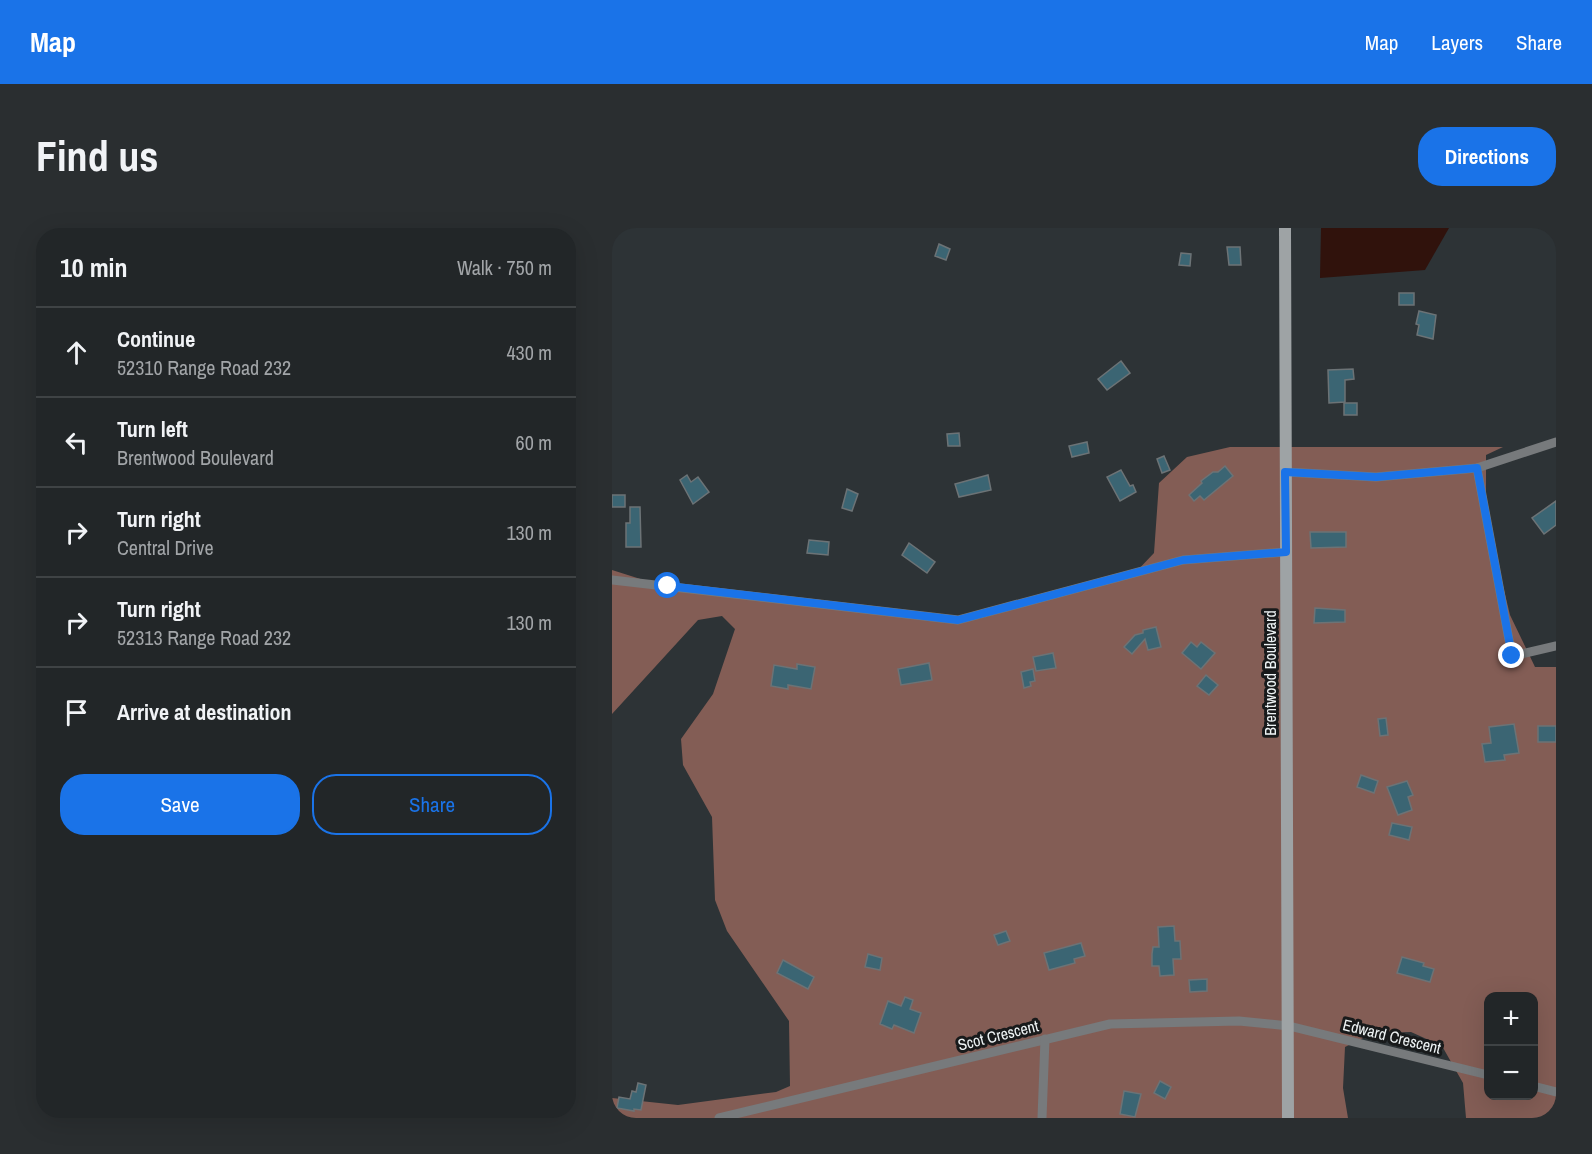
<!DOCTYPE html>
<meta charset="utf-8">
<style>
:root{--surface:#222628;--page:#2a2e30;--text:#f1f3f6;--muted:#a2a5a8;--line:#3f4345;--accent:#1a73e8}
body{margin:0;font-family:"Archivo Narrow",sans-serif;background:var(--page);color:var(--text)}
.controls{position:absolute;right:18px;bottom:18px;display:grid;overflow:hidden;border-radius:12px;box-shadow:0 6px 24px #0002}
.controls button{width:54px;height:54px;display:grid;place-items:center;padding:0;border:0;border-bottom:2px solid var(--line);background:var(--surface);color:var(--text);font:30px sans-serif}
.stop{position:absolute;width:18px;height:18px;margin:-14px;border:4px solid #1a73e8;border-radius:50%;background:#fff}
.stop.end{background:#1a73e8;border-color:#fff;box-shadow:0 2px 6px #0008}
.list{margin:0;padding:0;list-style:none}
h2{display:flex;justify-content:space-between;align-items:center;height:78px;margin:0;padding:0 24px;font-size:26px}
h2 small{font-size:20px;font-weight:400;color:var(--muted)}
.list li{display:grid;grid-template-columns:39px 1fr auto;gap:18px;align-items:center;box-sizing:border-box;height:90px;padding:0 24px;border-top:2px solid var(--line)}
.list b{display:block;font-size:22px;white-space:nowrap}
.list p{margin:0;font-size:20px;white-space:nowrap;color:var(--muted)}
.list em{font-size:20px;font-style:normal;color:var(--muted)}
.actions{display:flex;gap:12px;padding:18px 24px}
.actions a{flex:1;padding:14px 0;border:2px solid var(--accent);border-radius:24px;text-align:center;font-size:21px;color:var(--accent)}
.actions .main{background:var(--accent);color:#fff}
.icon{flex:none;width:33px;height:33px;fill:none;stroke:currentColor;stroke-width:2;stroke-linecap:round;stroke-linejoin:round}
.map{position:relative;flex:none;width:944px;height:890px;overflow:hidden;border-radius:24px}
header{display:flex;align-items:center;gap:36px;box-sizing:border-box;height:84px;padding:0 30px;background:var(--accent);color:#fff}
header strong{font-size:28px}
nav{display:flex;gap:33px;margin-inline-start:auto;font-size:21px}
.intro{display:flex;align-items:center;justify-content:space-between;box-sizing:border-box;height:144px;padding:0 36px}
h1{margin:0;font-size:42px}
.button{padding:15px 27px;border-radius:24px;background:var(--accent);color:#fff;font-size:21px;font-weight:700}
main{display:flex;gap:36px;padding:0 36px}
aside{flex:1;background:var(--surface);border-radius:24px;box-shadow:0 6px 24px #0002}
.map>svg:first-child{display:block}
.forest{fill:#835d55;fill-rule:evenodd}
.water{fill:#30120c}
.building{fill:#3b6573;stroke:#6c7376;stroke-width:1.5}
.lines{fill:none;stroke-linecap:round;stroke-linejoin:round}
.street{stroke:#777a7c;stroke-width:9}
.secondary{stroke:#9ea3a5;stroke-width:12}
.route{stroke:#1a73e8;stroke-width:8}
.labels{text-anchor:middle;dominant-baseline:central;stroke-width:6;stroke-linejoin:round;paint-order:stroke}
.street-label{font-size:16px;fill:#eef3f4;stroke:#181a1b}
</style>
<header>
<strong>Map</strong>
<nav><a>Map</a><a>Layers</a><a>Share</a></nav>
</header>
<div class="intro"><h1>Find us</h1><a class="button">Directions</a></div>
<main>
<aside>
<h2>10 min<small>Walk · 750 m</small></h2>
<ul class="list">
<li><svg class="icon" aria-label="ahead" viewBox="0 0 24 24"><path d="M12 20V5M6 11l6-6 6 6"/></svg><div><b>Continue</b><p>52310 Range Road 232</p></div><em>430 m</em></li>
<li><svg class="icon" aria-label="left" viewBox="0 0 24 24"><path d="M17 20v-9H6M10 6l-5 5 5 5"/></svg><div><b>Turn left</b><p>Brentwood Boulevard</p></div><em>60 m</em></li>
<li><svg class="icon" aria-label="right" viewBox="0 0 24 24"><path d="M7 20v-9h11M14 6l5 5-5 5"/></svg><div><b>Turn right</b><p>Central Drive</p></div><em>130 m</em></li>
<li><svg class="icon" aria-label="right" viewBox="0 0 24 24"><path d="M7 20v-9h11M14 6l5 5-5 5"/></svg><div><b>Turn right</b><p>52313 Range Road 232</p></div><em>130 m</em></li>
<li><svg class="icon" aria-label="arrive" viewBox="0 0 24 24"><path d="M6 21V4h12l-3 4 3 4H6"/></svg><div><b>Arrive at destination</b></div></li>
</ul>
<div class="actions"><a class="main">Save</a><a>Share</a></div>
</aside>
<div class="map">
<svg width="944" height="890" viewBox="0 0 944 890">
<rect width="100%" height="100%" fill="#2d3336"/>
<path class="forest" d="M618,219H891L874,227V287L898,387L923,439H944V890H854L851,855L830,818L799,804L761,805L733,819L731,860L736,890H0V870L66,877L164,864L178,858L177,793L115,703L103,672L100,589L71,537L69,511L101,466L123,401L110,388L86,392L0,486V342L60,361L366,391L522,346L542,325L547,255L575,229ZM876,768H921V868H876Z"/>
<polygon class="water" points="709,0 837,0 813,42 708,50"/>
<g class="building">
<polygon points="327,16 338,21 334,32 323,28"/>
<polygon points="615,19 628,19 629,37 617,37"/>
<polygon points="569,25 579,26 578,38 567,37"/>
<rect x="787" y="65" width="15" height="12"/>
<polygon points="807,83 824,87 821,111 805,107 807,97 804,96"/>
<polygon points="509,133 518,145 495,162 486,151"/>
<polygon points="741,141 742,151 733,152 733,174 717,175 716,142"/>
<rect x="732" y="175" width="13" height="12"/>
<polygon points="347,205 348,218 336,218 335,206"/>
<polygon points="475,214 477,225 460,229 457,218"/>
<polygon points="552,228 558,242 550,245 545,231"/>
<polygon points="613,238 621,248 592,272 588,268 582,273 577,267 590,255 589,253 601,244 606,244"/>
<polygon points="509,242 518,258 521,257 524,264 508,273 495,249"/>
<polygon points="75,247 79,254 86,249 97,264 81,276 68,252"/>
<polygon points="376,247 379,262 347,269 343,256"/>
<polygon points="235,261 246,266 240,283 230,280"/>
<rect x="0" y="267" width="13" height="12"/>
<polygon points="944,273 944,297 932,306 920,290"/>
<polygon points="18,279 28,279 29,319 14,319 14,295 18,295"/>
<polygon points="698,304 734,304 734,319 699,320"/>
<polygon points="197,312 217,314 216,327 195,325"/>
<polygon points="297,315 323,334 315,345 290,327"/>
<polygon points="703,380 733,382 733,394 702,395"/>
<polygon points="544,399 549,419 536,422 533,411 520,426 512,419 523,407 531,405 531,402"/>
<polygon points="579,414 585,419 589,414 603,425 589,441 570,425"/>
<polygon points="441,425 444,440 424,443 421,429"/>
<polygon points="317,435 320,452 289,457 286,441"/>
<polygon points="185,436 203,439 199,461 176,457 176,461 159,458 162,437 185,441"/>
<polygon points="421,441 423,453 418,454 419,458 412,460 409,444"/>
<polygon points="594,447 606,457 597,467 585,458"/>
<polygon points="774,490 776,507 768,508 766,491"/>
<polygon points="902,496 907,525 892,527 893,532 873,534 870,516 879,515 877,499"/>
<rect x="926" y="498" width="18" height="16"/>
<polygon points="749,547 766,553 762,565 745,559"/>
<polygon points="795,553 801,567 796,569 800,582 786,587 775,559"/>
<polygon points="780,595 800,599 797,612 777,607"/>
<polygon points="562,698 563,713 568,713 569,731 561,731 562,747 548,748 547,738 540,738 540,726 541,719 547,719 546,699"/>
<polygon points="394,703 398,713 386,717 382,707"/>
<polygon points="469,715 473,728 462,731 463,735 437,742 432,725"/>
<polygon points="256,726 270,730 268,742 253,739"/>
<polygon points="790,729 812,735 811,738 822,741 818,754 785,745"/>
<polygon points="171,732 202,749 196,761 165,745"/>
<polygon points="595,751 595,763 578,764 577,752"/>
<polygon points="293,769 301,772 298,781 309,785 302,805 282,797 280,801 268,796 276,773 289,778"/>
<polygon points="548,853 559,859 553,871 542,865"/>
<polygon points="26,855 34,857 29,882 22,881 22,883 5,880 7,869 18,871 20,863 24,864"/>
<polygon points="512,863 529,866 523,889 508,886"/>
</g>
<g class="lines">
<g class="street">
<polyline points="865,240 900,428 944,418"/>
<polyline points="673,244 764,249 865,240 944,214"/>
<polyline points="0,352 346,392 571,332 674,324"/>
<polyline points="921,858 944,864"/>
<polyline points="107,890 498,796 627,793 677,798 876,847"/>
<polyline points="430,890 433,811"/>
</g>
<polyline class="secondary" points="673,0 676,890"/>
</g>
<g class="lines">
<polyline class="route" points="56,358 346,392 571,332 674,324 673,244 764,249 865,240 900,428"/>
</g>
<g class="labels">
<g class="street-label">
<text transform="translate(658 445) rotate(-90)">Brentwood Boulevard</text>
<text transform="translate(386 807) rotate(-14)">Scot Crescent</text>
<text transform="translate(780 808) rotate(14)">Edward Crescent</text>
</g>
</g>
</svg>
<div class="controls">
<button>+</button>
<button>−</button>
</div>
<div class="stop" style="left:56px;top:358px"></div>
<div class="stop end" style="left:900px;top:428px"></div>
</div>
</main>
